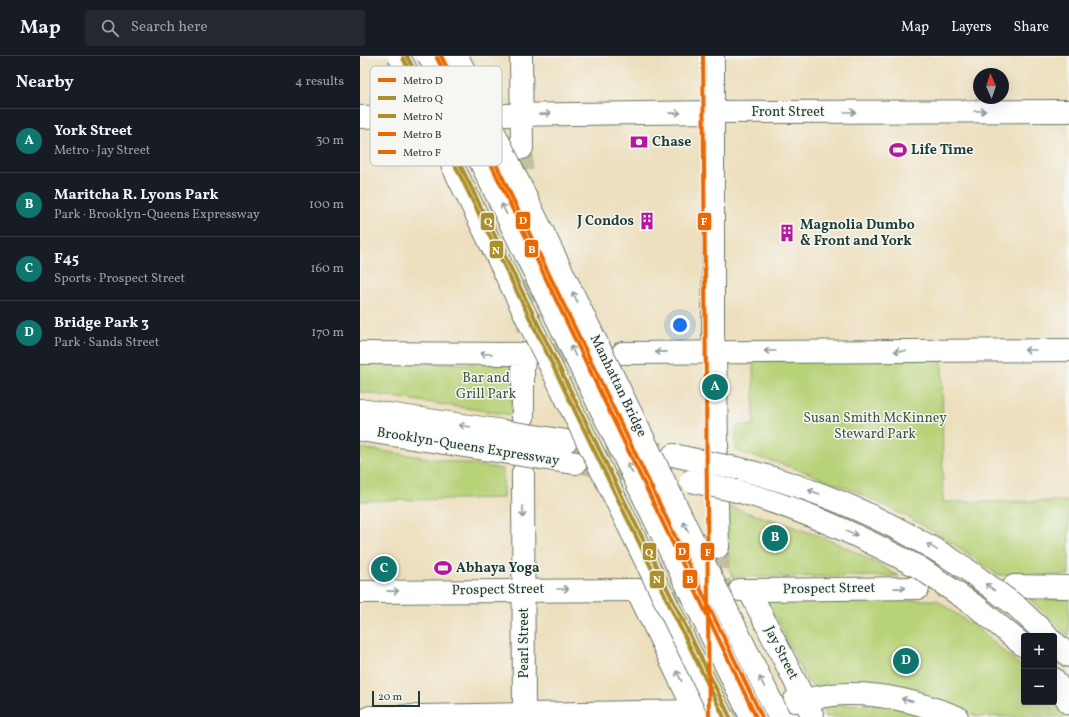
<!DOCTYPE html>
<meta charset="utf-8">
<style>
:root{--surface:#171b24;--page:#242831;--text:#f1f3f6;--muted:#9ea1a6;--line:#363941;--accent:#0f766e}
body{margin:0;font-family:Vollkorn,serif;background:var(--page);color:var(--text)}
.controls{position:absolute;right:12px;bottom:12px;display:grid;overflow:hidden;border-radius:4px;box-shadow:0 4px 16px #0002}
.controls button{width:36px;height:36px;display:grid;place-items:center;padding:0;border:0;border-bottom:1px solid var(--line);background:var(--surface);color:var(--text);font:20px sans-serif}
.compass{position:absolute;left:613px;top:12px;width:36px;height:36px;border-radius:50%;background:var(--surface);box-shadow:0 4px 16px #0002;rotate:357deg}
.scale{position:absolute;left:12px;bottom:10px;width:48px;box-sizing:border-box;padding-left:4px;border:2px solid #1f3d34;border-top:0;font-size:11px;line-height:14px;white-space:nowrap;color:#1f3d34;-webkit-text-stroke:3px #f6f6f2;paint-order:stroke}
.you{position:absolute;left:320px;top:269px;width:14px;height:14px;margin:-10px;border:3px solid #fff;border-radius:50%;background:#1a73e8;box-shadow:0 0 0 6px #1a73e833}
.badge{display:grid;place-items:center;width:26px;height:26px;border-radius:50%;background:var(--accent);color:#fff;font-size:13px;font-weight:700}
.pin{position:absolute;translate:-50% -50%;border:2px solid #fff;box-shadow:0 1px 4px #0006}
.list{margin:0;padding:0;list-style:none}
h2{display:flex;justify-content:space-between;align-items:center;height:52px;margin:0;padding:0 16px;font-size:17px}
h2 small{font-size:13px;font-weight:400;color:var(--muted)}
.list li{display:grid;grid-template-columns:26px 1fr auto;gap:12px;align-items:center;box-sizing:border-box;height:64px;padding:0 16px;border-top:1px solid var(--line)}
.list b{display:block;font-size:15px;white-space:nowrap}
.list p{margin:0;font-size:13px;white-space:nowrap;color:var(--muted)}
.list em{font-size:13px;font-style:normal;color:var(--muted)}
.icon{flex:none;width:22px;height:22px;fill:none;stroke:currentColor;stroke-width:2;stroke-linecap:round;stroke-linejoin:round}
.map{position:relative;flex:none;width:709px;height:661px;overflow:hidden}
header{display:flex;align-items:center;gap:24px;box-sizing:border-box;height:56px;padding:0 20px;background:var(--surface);border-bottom:1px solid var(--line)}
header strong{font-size:19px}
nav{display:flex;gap:22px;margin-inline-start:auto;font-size:14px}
.search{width:280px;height:36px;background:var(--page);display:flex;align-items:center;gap:10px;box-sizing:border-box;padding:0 14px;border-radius:4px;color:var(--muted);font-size:15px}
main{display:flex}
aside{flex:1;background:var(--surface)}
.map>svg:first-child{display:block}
.green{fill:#b8d278;stroke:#6c8856}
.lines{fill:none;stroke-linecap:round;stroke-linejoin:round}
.minor-tunnel{stroke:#c4bfa2;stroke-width:22;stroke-dasharray:22 11;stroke-linecap:butt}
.major-tunnel{stroke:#c4bfa2;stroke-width:22;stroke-dasharray:22 11;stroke-linecap:butt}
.highway-tunnel{stroke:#c4bfa2;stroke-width:22;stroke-dasharray:22 11;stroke-linecap:butt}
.minor-casing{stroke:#677664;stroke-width:24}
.major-casing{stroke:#677664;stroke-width:24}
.highway-casing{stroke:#677664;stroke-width:24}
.minor{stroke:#fff;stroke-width:22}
.major{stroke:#fff;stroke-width:22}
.highway{stroke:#fff;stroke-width:22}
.major-bridge-casing{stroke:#677664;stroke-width:24;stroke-linecap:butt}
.highway-bridge-casing{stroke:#677664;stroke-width:24;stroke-linecap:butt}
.major-bridge{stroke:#fff;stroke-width:22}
.highway-bridge{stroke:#fff;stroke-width:22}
.metro-1-casing{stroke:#f6f6f2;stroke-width:7}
.metro-2-casing{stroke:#f6f6f2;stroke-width:7}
.metro-3-casing{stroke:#f6f6f2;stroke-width:7}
.metro-4-casing{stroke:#f6f6f2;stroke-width:7}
.metro-5-casing{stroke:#f6f6f2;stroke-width:7}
.metro-1{stroke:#eb6800;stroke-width:4}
.metro-2{stroke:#ab902b;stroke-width:4}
.metro-3{stroke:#ab902b;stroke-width:4}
.metro-4{stroke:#eb6800;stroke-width:4}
.metro-5{stroke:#eb6800;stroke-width:4}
.oneway{stroke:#8f9e9a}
.labels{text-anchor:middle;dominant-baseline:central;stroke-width:3;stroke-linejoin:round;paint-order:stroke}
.street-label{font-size:14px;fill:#1f3d34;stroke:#f6f6f2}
.poi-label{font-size:14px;font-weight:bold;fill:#1f3d34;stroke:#f6f6f2;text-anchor:start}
.park-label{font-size:14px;fill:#3e5b42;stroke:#f6f6f2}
.key{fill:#f6f6f2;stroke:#b6beb9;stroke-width:1}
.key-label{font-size:11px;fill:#1f3d34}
.line-badge{stroke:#f6f6f2;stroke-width:1.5}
.badge-label{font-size:11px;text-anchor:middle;font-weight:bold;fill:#fff}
</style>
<header>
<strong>Map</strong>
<div class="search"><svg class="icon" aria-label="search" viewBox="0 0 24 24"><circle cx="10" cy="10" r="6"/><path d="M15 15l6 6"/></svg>Search here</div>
<nav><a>Map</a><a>Layers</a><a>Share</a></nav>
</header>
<main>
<aside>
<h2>Nearby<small>4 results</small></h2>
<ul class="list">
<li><span class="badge">A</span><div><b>York Street</b><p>Metro · Jay Street</p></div><em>30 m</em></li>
<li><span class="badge">B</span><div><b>Maritcha R. Lyons Park</b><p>Park · Brooklyn-Queens Expressway</p></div><em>100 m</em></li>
<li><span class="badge">C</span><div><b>F45</b><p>Sports · Prospect Street</p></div><em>160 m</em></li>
<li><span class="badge">D</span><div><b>Bridge Park 3</b><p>Park · Sands Street</p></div><em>170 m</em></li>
</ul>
</aside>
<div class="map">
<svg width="709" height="661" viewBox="0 0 709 661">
<rect width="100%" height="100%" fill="#f6f6f2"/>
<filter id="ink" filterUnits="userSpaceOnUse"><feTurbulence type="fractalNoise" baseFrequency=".025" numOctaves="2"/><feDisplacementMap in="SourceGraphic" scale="8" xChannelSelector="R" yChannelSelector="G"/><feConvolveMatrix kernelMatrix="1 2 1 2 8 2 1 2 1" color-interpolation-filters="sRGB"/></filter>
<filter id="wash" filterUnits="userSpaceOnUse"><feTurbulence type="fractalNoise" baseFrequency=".012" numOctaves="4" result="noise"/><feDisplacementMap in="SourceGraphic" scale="16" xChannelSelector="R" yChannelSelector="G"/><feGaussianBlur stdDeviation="0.9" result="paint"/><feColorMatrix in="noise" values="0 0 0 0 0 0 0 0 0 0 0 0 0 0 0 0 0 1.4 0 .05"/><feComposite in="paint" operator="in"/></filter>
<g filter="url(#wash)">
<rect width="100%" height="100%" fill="#eddfbd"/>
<g class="green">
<polygon points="582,303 583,446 709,445 709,519 638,519 601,493 574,476 548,461 499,437 446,416 418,407 376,395 376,370 394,369 393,304"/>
<polygon points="0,306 149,308 152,315 152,359 0,336"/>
<polygon points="0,392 143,413 143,442 0,445"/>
<path d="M366,450C403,461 441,472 476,487C498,497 518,508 539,520L373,521L368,511Z"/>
<polygon points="404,540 433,544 577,544 620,575 664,613 664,646 694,646 694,643 709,661 619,661 563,639 453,630 447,625 417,562 412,558"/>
<polygon points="669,543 709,543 709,580"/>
<path d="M524,648L573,661H465C463,656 464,653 467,649Z"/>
</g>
</g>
<g filter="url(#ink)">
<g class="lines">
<g class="minor-tunnel">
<polyline points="50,60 144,59"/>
<polyline points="162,92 163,183 174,229 165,298 260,297"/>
<polyline points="358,491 360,534"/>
<polyline points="577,531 643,531"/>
<polyline points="340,655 418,647"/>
</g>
<polyline class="major-tunnel" points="282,534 375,534"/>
<g class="highway-tunnel">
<polyline points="213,386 306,398"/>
<polyline points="224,408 325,424"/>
</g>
<g class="minor-casing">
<g id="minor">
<polyline points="161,0 162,92"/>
<polyline points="353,0 353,278 356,323 357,391"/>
<polyline points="146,59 353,56 709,55"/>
<polyline points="0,61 47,60"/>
<polyline points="0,297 165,298 163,312 163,361"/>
<polyline points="263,297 709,294"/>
<polyline points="163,417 164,661"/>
<polyline points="357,448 358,491"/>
<polyline points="654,530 709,531"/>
<polyline points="277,534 338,661"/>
<polyline points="389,534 558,532"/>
<polyline points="10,661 335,655"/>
</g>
</g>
<g class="major-casing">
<g id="major">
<polyline points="380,534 389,534 453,661"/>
<polyline points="0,536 277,534"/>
<path d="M434,645C452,643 469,638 486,638C525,637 562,647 597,661"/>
</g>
</g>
<g class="highway-casing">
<g id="highway">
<polyline points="0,354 143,375"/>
<polyline points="0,374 143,396"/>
<polyline points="181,381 206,385"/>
<polyline points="313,399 331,403"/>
<polyline points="181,402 216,407"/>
<path d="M376,412C458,432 534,466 605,512"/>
<path d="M377,435C443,453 500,480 560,512"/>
<polyline points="656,550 688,580"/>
<polyline points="617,551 664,590"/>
<polyline points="694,586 709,600"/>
<polyline points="694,623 709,647"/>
</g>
</g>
<use href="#minor" class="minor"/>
<use href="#major" class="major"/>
<use href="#highway" class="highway"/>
<g class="major-bridge-casing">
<g id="major-bridge">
<polyline points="39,0 362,661"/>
<polyline points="69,0 391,661"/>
<polyline points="97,0 419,661"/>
</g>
</g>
<g class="highway-bridge-casing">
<g id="highway-bridge">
<polyline points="143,375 181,381"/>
<polyline points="143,396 181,402"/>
<polyline points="331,403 376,412"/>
<polyline points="331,425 377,435"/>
<polyline points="560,512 617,551"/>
<polyline points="605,512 656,550"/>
</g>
</g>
<use href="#major-bridge" class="major-bridge"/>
<use href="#highway-bridge" class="highway-bridge"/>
<g class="metro-1-casing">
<polyline id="metro-1" points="81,0 135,106 402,661"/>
</g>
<g class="metro-2-casing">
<polyline id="metro-2" points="47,0 370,661"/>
</g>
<g class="metro-3-casing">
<polyline id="metro-3" points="43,2 364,661"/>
</g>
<g class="metro-4-casing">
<polyline id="metro-4" points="77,2 131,108 396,661"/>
</g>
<g class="metro-5-casing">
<polyline id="metro-5" points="343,0 349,661"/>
</g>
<use href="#metro-1" class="metro-1"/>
<use href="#metro-2" class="metro-2"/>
<use href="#metro-3" class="metro-3"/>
<use href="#metro-4" class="metro-4"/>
<use href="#metro-5" class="metro-5"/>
</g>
<defs><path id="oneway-shaft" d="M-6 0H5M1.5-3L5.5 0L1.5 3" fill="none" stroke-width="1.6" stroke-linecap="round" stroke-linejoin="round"/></defs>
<g class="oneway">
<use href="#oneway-shaft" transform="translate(620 55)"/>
<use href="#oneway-shaft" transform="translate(490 56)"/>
<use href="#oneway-shaft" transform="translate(315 57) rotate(-1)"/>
<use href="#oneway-shaft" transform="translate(185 58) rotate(-1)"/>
<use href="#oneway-shaft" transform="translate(144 153) rotate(-116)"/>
<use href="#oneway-shaft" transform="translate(215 241) rotate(-116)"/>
<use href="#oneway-shaft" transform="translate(670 294) rotate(180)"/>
<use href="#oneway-shaft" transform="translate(213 295) rotate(-116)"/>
<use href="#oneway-shaft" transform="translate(410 295) rotate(-180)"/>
<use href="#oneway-shaft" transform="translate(540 295) rotate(180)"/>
<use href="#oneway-shaft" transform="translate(301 296) rotate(179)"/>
<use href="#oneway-shaft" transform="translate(126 298) rotate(-180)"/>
<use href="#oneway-shaft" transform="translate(105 370) rotate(-171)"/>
<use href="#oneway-shaft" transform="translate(270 412) rotate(-116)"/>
<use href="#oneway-shaft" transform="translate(454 436) rotate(-160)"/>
<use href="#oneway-shaft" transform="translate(163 456) rotate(90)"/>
<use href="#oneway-shaft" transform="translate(326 471) rotate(-116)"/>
<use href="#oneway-shaft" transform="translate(492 477) rotate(25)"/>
<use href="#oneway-shaft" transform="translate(572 491) rotate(-149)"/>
<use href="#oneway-shaft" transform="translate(630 531) rotate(-143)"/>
<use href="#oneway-shaft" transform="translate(540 532) rotate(-1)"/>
<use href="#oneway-shaft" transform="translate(203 533)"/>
<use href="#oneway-shaft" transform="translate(33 535) rotate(-1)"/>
<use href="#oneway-shaft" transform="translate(319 620) rotate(-116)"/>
<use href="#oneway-shaft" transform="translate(402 626) rotate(-116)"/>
<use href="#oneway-shaft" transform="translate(547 644) rotate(-167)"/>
</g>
</g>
<defs>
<g id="bank-bare" transform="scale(1.38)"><path d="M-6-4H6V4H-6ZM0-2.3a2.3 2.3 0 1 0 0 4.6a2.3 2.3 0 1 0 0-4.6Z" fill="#b5179e" stroke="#f6f6f2" stroke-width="2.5" paint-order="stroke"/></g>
<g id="stadium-bare" transform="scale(1.38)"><path d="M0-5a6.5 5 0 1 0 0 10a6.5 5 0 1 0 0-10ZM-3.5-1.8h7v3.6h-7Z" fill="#b5179e" stroke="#f6f6f2" stroke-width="2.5" paint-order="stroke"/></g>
<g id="building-bare" transform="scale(1.38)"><path d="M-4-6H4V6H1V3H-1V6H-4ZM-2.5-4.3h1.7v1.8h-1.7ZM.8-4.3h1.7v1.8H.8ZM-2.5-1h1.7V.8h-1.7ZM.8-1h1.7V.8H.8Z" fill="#b5179e" stroke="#f6f6f2" stroke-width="2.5" paint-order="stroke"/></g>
</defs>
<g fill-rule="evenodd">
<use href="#bank-bare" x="279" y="86"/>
<use href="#stadium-bare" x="538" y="94"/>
<use href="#building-bare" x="287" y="165"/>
<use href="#building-bare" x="427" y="177"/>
<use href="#stadium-bare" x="83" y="512"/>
</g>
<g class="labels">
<g class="street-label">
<text x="428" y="56">Front Street</text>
<text transform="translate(258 330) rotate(64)">Manhattan Bridge</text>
<text transform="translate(108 391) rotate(9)">Brooklyn-Queens Expressway</text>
<text transform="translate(469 533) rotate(-1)">Prospect Street</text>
<text transform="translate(138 534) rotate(-1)">Prospect Street</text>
<text transform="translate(164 587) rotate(-90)">Pearl Street</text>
<text transform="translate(421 597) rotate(63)">Jay Street</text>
</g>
<g class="poi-label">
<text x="292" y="86">Chase</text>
<text x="551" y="94">Life Time</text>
<text x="274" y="165" text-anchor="end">J Condos</text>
<text x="440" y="169">Magnolia Dumbo<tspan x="440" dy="16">&amp; Front and York</tspan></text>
<text x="96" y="512">Abhaya Yoga</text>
</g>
<g class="park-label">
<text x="126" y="322">Bar and<tspan x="126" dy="16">Grill Park</tspan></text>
<text x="515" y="362">Susan Smith McKinney<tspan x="515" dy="16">Steward Park</tspan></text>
</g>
</g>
<rect x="10" y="10" width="132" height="100" rx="6" class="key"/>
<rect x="18" y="22" width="18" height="4" fill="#eb6800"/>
<rect x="18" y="40" width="18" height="4" fill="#ab902b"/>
<rect x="18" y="58" width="18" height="4" fill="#ab902b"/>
<rect x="18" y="76" width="18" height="4" fill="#eb6800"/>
<rect x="18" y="94" width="18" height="4" fill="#eb6800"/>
<g class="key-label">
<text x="43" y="28">Metro D</text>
<text x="43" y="46">Metro Q</text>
<text x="43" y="64">Metro N</text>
<text x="43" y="82">Metro B</text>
<text x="43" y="100">Metro F</text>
</g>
<g class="line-badge">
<rect x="155" y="155" width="16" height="19" rx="4" fill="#eb6800"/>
<rect x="120" y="156" width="15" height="19" rx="4" fill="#ab902b"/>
<rect x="337" y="156" width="15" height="19" rx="4" fill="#eb6800"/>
<rect x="164" y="183" width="15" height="19" rx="4" fill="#eb6800"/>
<rect x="129" y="184" width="15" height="19" rx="4" fill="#ab902b"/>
<rect x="315" y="486" width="15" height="19" rx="4" fill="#eb6800"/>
<rect x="282" y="486" width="15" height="19" rx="4" fill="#ab902b"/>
<rect x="340" y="486" width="15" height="19" rx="4" fill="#eb6800"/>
<rect x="322" y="513" width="16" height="20" rx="4" fill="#eb6800"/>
<rect x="289" y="514" width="16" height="19" rx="4" fill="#ab902b"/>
</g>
<g class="badge-label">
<text x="163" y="168">D</text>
<text x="128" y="169">Q</text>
<text x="344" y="169">F</text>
<text x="172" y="197">B</text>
<text x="136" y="198">N</text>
<text x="322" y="499">D</text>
<text x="289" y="500">Q</text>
<text x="348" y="500">F</text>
<text x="330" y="527">B</text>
<text x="297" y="527">N</text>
</g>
</svg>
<div class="controls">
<button>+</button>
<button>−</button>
</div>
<svg class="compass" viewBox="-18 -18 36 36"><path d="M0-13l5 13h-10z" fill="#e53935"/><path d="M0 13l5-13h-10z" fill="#9ea1a6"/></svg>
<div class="scale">20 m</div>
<div class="you"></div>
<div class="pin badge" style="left:355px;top:331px">A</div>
<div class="pin badge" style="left:415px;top:482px">B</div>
<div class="pin badge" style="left:24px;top:513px">C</div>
<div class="pin badge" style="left:546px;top:605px">D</div>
</div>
</main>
